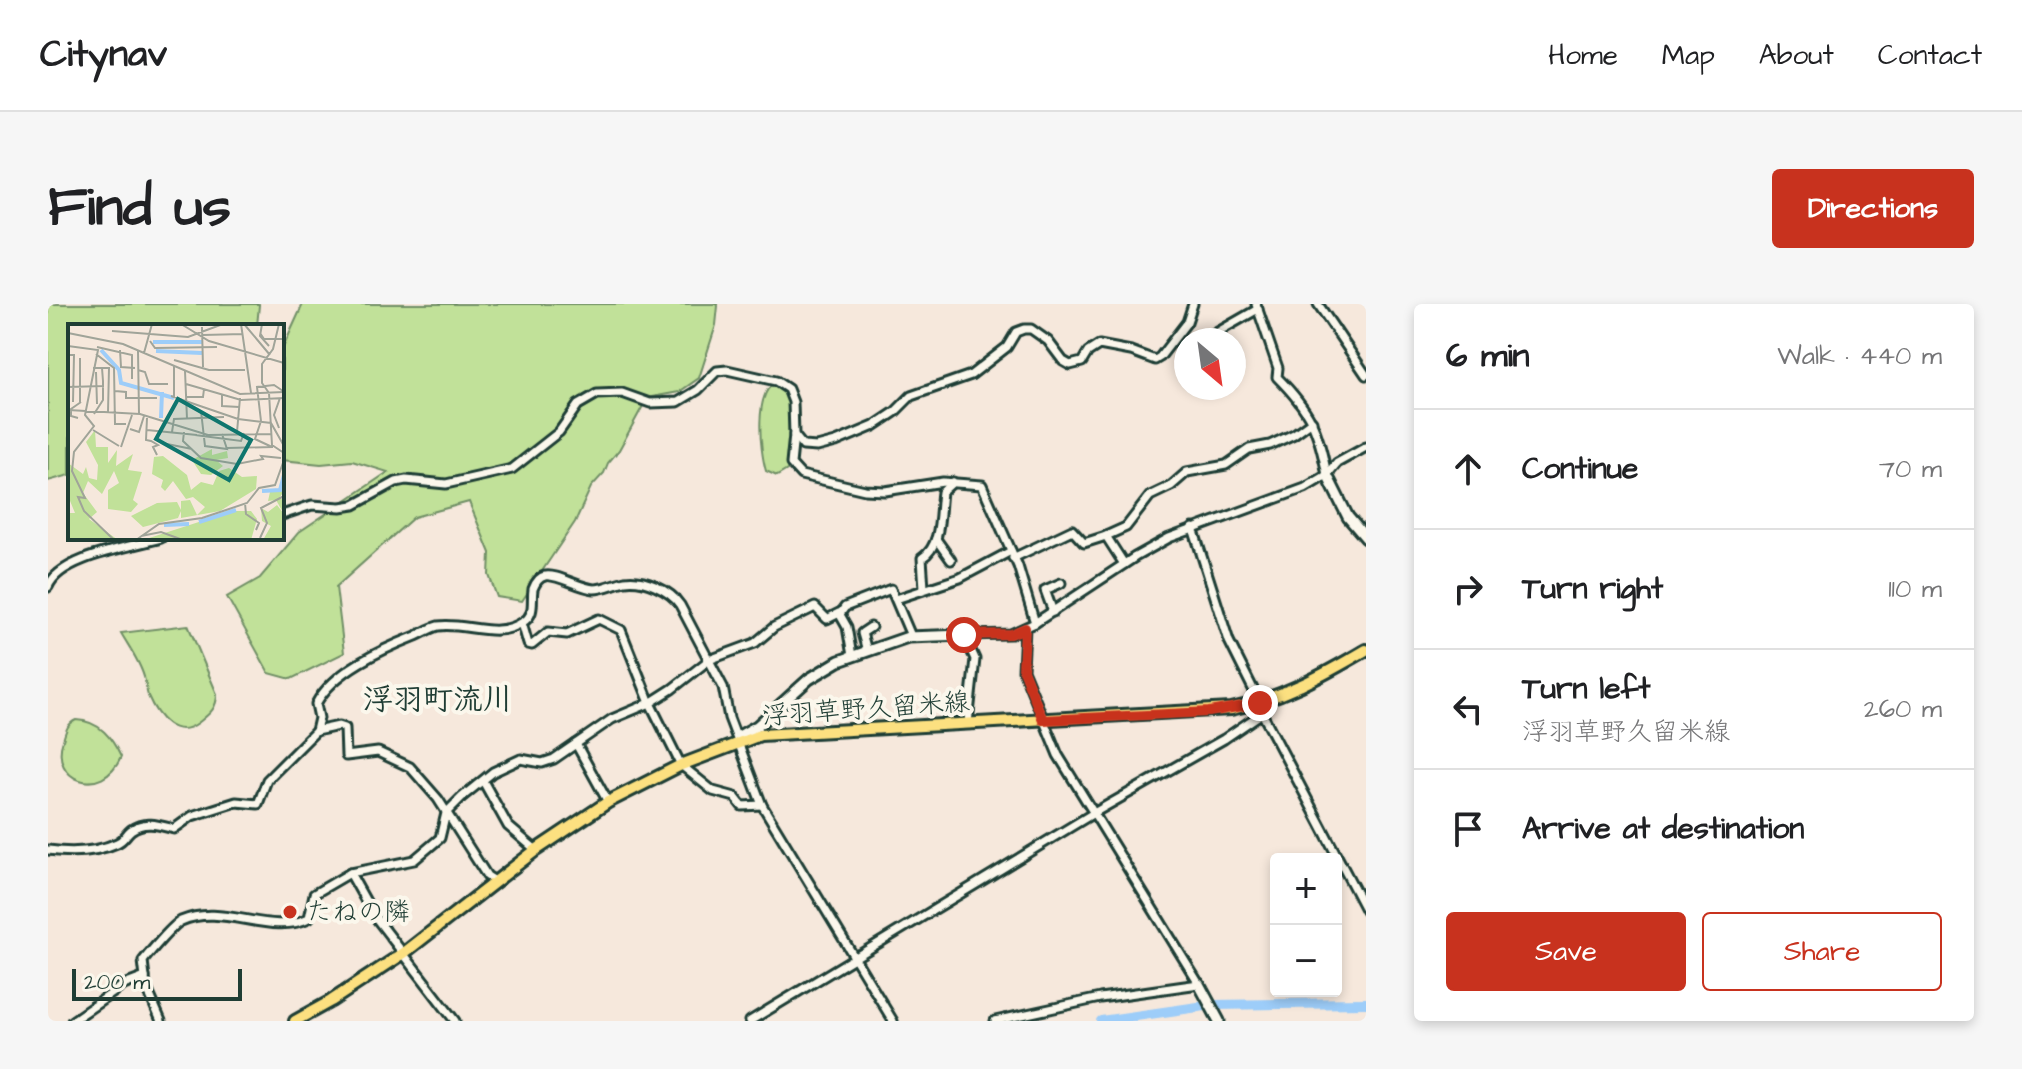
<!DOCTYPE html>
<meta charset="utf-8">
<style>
:root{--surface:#fff;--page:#f6f6f6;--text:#202124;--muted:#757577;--line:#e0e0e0;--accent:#c8321e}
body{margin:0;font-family:"Architects Daughter","Klee One",sans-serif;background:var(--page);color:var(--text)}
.controls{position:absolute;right:24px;bottom:24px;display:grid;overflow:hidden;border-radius:8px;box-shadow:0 4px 12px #0003}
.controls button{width:72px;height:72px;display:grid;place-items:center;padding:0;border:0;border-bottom:2px solid var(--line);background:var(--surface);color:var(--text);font:40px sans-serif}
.compass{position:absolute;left:1126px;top:24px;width:72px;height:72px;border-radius:50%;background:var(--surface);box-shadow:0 4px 12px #0003;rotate:151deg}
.scale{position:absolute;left:24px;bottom:20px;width:170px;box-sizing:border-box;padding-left:8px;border:4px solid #1f3d34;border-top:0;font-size:22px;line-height:28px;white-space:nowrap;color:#1f3d34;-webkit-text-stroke:6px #fbf7ec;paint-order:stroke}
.stop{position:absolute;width:24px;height:24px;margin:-18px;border:6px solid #c8321e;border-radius:50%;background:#fff}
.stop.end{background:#c8321e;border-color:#fff;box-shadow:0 2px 8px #0008}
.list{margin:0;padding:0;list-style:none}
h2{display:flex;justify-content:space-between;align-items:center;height:104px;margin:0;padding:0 32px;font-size:34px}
h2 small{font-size:26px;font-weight:400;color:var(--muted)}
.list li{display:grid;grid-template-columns:52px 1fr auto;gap:24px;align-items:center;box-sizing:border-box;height:120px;padding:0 32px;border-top:2px solid var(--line)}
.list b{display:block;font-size:30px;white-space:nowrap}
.list p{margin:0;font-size:26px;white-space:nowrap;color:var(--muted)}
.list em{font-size:26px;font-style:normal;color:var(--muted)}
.actions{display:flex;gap:16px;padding:24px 32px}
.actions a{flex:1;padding:18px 0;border:2px solid var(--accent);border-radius:8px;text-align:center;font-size:28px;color:var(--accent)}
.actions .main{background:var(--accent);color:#fff}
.icon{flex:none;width:44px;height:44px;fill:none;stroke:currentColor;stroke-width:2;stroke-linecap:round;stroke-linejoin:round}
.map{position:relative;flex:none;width:1318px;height:717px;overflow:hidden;border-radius:8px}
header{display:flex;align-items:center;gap:48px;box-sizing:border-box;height:112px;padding:0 40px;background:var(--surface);border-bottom:2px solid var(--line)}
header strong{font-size:38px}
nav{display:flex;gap:44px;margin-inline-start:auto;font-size:28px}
.intro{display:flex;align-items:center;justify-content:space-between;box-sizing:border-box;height:192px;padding:0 48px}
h1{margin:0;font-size:56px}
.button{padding:20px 36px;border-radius:8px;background:var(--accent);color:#fff;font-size:28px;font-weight:700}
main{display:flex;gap:48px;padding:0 48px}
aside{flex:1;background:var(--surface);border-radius:8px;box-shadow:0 4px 12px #0003}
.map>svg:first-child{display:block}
.green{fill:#c1e199;stroke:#708f66;stroke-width:2}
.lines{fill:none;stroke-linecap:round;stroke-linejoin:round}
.river{stroke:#9dcdf9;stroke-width:10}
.street-casing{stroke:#1f3d34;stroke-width:13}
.secondary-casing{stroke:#1f3d34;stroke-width:15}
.primary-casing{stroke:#1f3d34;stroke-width:16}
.street{stroke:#fbf7ec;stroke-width:7}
.secondary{stroke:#fbf7ec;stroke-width:9}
.primary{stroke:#fce080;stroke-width:10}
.route{stroke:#c8321e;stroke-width:10}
.poi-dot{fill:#c8321e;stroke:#fbf7ec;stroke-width:3}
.labels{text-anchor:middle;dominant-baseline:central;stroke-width:8;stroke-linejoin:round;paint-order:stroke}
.street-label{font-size:26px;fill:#1f3d34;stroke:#fbf7ec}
.poi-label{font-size:26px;fill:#1f3d34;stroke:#fbf7ec;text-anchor:start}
.quarter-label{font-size:30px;font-weight:bold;fill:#1f3d34;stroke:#fbf7ec}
.inset-river{fill:none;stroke:#9dcdf9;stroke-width:4}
.inset-road{fill:none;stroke:#a0a499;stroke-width:2}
.view{fill:#0f766e;fill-opacity:0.15;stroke:#0f766e;stroke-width:4}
.inset-edge{fill:none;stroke:#1f3d34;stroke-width:4}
</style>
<header>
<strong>Citynav</strong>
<nav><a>Home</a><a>Map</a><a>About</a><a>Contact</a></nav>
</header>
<div class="intro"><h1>Find us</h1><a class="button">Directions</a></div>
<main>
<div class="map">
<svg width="1318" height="717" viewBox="0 0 1318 717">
<rect width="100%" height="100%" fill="#f6e8dc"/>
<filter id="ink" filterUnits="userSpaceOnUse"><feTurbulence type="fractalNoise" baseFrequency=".0125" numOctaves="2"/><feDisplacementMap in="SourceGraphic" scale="16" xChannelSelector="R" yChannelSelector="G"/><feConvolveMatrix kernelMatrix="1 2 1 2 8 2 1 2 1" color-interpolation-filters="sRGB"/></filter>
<g filter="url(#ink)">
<g class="green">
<polygon points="0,0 211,0 211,1 209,22 22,22 22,171 0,177"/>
<polygon points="255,0 669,0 670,2 668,21 651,74 631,88 604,93 596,100 571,146 560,159 556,169 543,183 527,218 474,297 449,293 441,271 442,249 421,198 366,213 288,283 296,349 243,375 221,369 179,293 212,274 251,228 340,168 304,157 273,160 234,156 234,46"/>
<path d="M730,78L743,100L747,152L739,166L729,172L718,167C712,147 705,84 730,78Z"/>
<path d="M140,321L169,390C169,405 161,410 150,419C127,436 109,413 100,392C98,386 98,379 96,373C92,358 81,343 73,329Z"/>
<path d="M28,416C52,417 64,434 73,453C54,497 1,476 15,436C18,427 19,420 28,416Z"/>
</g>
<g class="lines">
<polyline class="river" points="1053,717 1164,701 1318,699"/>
<g class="street-casing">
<g id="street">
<path d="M1208,0L1230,64L1229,73C1263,107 1270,125 1279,171"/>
<polyline points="1270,0 1318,71"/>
<polyline points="1166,36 1168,29 1210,5"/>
<polyline points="746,131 755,142 769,143 788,138 826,122 847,108 863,92 923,71 959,43 968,28 976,25 983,25 1000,37 1015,57 1022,61 1034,58 1040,48 1051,41 1083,47 1107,56 1112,53 1139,18 1145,0"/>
<polyline points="234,211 264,201 293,203 306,201 348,178 358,176 398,180 464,165 511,128 530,101 549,90 574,89 602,99 630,98 650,86 669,67 679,66 728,77 740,85 745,98 746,131 743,160 753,171 817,186 837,187 895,178 934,181 970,262 987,319"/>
<polyline points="888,235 903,256"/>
<polyline points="965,254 1024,226 1036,239 1058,232"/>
<polyline points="1076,260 1058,232 1078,223 1102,192 1123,182 1139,168 1178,161 1201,145 1222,141 1246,130 1264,117"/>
<path d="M0,283C12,252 84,243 113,234"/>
<path d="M876,284L874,254C894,242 891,209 894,188L905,178"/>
<polyline points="848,295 912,274 963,247"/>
<polyline points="1005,308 997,286 1013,279"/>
<polyline points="792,310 797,303 843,285 863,332"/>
<polyline points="474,319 480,340 484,341 500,328 519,330 551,315 573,326 602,399 633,461 665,487 687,493 694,502 714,501"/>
<polyline points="819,347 814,329 823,323"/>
<polyline points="1214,409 1318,607"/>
<polyline points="920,419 927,355 916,331 963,330 987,319 1087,253 1121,234 1257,184 1279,171 1289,159 1318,143"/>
<polyline points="528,440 560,498"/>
<polyline points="435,477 460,522 488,546"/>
<path d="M0,546C23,549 47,549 69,539C76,536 77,531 83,526C96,516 111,521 126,525L144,512L188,498L210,500L219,476L268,427"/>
<polyline points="302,569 325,610 407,717"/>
<path d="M447,577L439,572L390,495L362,463L330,448L298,452L297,424L291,422L268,427L271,414L268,400C285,367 335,345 368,332C375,329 382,324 390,322C418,318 449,336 475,318C488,310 483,298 485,285C487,280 491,273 497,272C507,269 532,284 546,285C556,285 567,279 577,277C595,274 622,286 632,301L675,383L681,414L714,501L845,717"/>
<polyline points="24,717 76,681 97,673"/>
<path d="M113,717L98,682L95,657C102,648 125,621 133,617C175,598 221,633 261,614L266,590L302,569L366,556L392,534L398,509L414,493L445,468L473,455L494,459L506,455L564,415L602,399L624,385L661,356L707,339L726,323L767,303L779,315L791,309L799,323L804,352"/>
<polyline points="702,717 1044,510 1176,435 1214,409 1212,399 1181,337 1145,224"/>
<polyline points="947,717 1052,694 1151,680 1010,451 975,366 977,324"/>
</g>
</g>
<g class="secondary-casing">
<g id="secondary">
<polyline points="1279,171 1300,213 1318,234"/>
<polyline points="690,440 691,432 709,422 761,375 791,357 860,333 916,331"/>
<polyline points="1151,680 1171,717"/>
</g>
</g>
<g class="primary-casing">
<path id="primary" d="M247,717L283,697L356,649L488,546L560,498L633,461L712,431L1183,405C1234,394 1274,372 1318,346"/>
</g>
<use href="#street" class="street"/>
<use href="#secondary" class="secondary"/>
<use href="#primary" class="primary"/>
</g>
</g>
<g class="lines" filter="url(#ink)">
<polyline class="route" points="916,331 963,330 977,324 975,366 995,416 1161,408 1212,399"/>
</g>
<circle class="poi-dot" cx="242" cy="608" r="8"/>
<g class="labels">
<g class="street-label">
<text transform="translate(818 405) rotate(-4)">浮羽草野久留米線</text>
</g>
<g class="poi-label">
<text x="258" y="608">たねの隣</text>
</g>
<g class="quarter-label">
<text x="390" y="396">浮羽町流川</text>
</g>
</g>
<g transform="translate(20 20)">
<rect width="216" height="216" fill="#f6e8dc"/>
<path d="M27,106L28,123H40V139L49,126L48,142L65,130L60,146L74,148L65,176L70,180L63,188L40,185V166L51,159L46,147L34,170L20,157L15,169L29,188L21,195L50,216H0V189H7L0,172V139L15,150L18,143L21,154L29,156L30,141L18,118ZM144,125V131L159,127L160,134L148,136L155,142L143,151L133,150L124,136ZM95,132L119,151L123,166L133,158L145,161L151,147L161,144L174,153L189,152L188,165L152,187L113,194V187L110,194L75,203L63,192L89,179L109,178L113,186V177L122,176L129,191L137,183L125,173L118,175L105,157L97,167L93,163L95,156L84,150L86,133ZM216,167L212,173L216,178V216H195L203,202L194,197L193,184L200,188L209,181L216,190L208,176L200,177L202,168ZM165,187H183L189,195L183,216H75Z" fill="#c1e199"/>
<path class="inset-river" d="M85,18H134M33,26L51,46L53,59L106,74M88,27L134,29M93,94L94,68M194,167L212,166L216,151M131,198L168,186M96,201L121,200"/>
<path class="inset-road" d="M113,0L141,17L216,39M173,0L183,69M176,0L202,31M194,0L192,12L201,22M134,3L135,43M44,7L120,13L155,0M0,9L55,20L172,70L216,68M192,9L196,15H216M135,11L175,10M82,17L87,24L149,23M0,22L30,26L17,91L26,102L6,128L4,147L17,174L10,173L16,187L46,216M29,23L64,31V55M52,26L53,43L67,44M70,27L71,90M76,29L84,0M28,30L46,44L47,100H58M0,31H6L5,78M12,34V78M106,36L141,46H177M106,41V73M25,44H34L35,57V76L26,90M34,44H41L40,88M70,46L77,48L81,60H100M117,47L119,95M28,48L29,80M118,60L173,76L216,74M0,63L36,62M47,67L58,68V74H89M201,69L194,59V40L205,25L211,0M201,69L204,121L216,129M154,70V82L171,83M103,72L170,95L203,99L216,122M118,73H135L136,65M0,86L72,90L140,111L203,110M133,87L137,122L159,125L154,110M10,94L3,92V85L13,78M79,94L78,116L83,117L90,121L85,123L89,131M193,97L189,63L206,61L215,67M193,97L187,115L204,123M211,104L206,91L212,74M62,105L71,108L76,92M25,106L51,122M79,106L129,111M104,108L106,95L156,93M116,108L115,117L133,134L169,140L195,135L193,132L213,134M169,108L172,74M127,111L173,117L176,109M94,119L124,125M53,123L64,91M159,124L205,123M177,179L178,190L191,199L188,206M73,212L93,208L115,216M192,214L199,199L193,184L216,172M68,216L91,200L134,194L179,179L191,164L207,161L216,136"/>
<path class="view" d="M110,75L183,116L161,156L88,115Z"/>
<rect width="216" height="216" class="inset-edge"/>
</g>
</svg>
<div class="controls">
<button>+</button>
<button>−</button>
</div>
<svg class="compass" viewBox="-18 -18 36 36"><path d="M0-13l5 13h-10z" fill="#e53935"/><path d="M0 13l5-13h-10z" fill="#757577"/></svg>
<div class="scale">200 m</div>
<div class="stop" style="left:916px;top:331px"></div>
<div class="stop end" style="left:1212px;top:399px"></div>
</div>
<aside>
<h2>6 min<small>Walk · 440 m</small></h2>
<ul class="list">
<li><svg class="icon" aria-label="ahead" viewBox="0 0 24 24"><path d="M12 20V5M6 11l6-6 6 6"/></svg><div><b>Continue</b></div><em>70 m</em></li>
<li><svg class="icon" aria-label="right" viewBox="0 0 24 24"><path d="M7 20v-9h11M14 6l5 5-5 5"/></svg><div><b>Turn right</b></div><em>110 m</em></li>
<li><svg class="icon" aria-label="left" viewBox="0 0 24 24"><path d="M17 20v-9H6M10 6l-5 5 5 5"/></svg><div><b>Turn left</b><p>浮羽草野久留米線</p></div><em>260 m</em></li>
<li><svg class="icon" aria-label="arrive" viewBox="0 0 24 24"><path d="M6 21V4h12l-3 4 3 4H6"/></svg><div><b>Arrive at destination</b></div></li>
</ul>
<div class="actions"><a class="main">Save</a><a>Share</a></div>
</aside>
</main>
